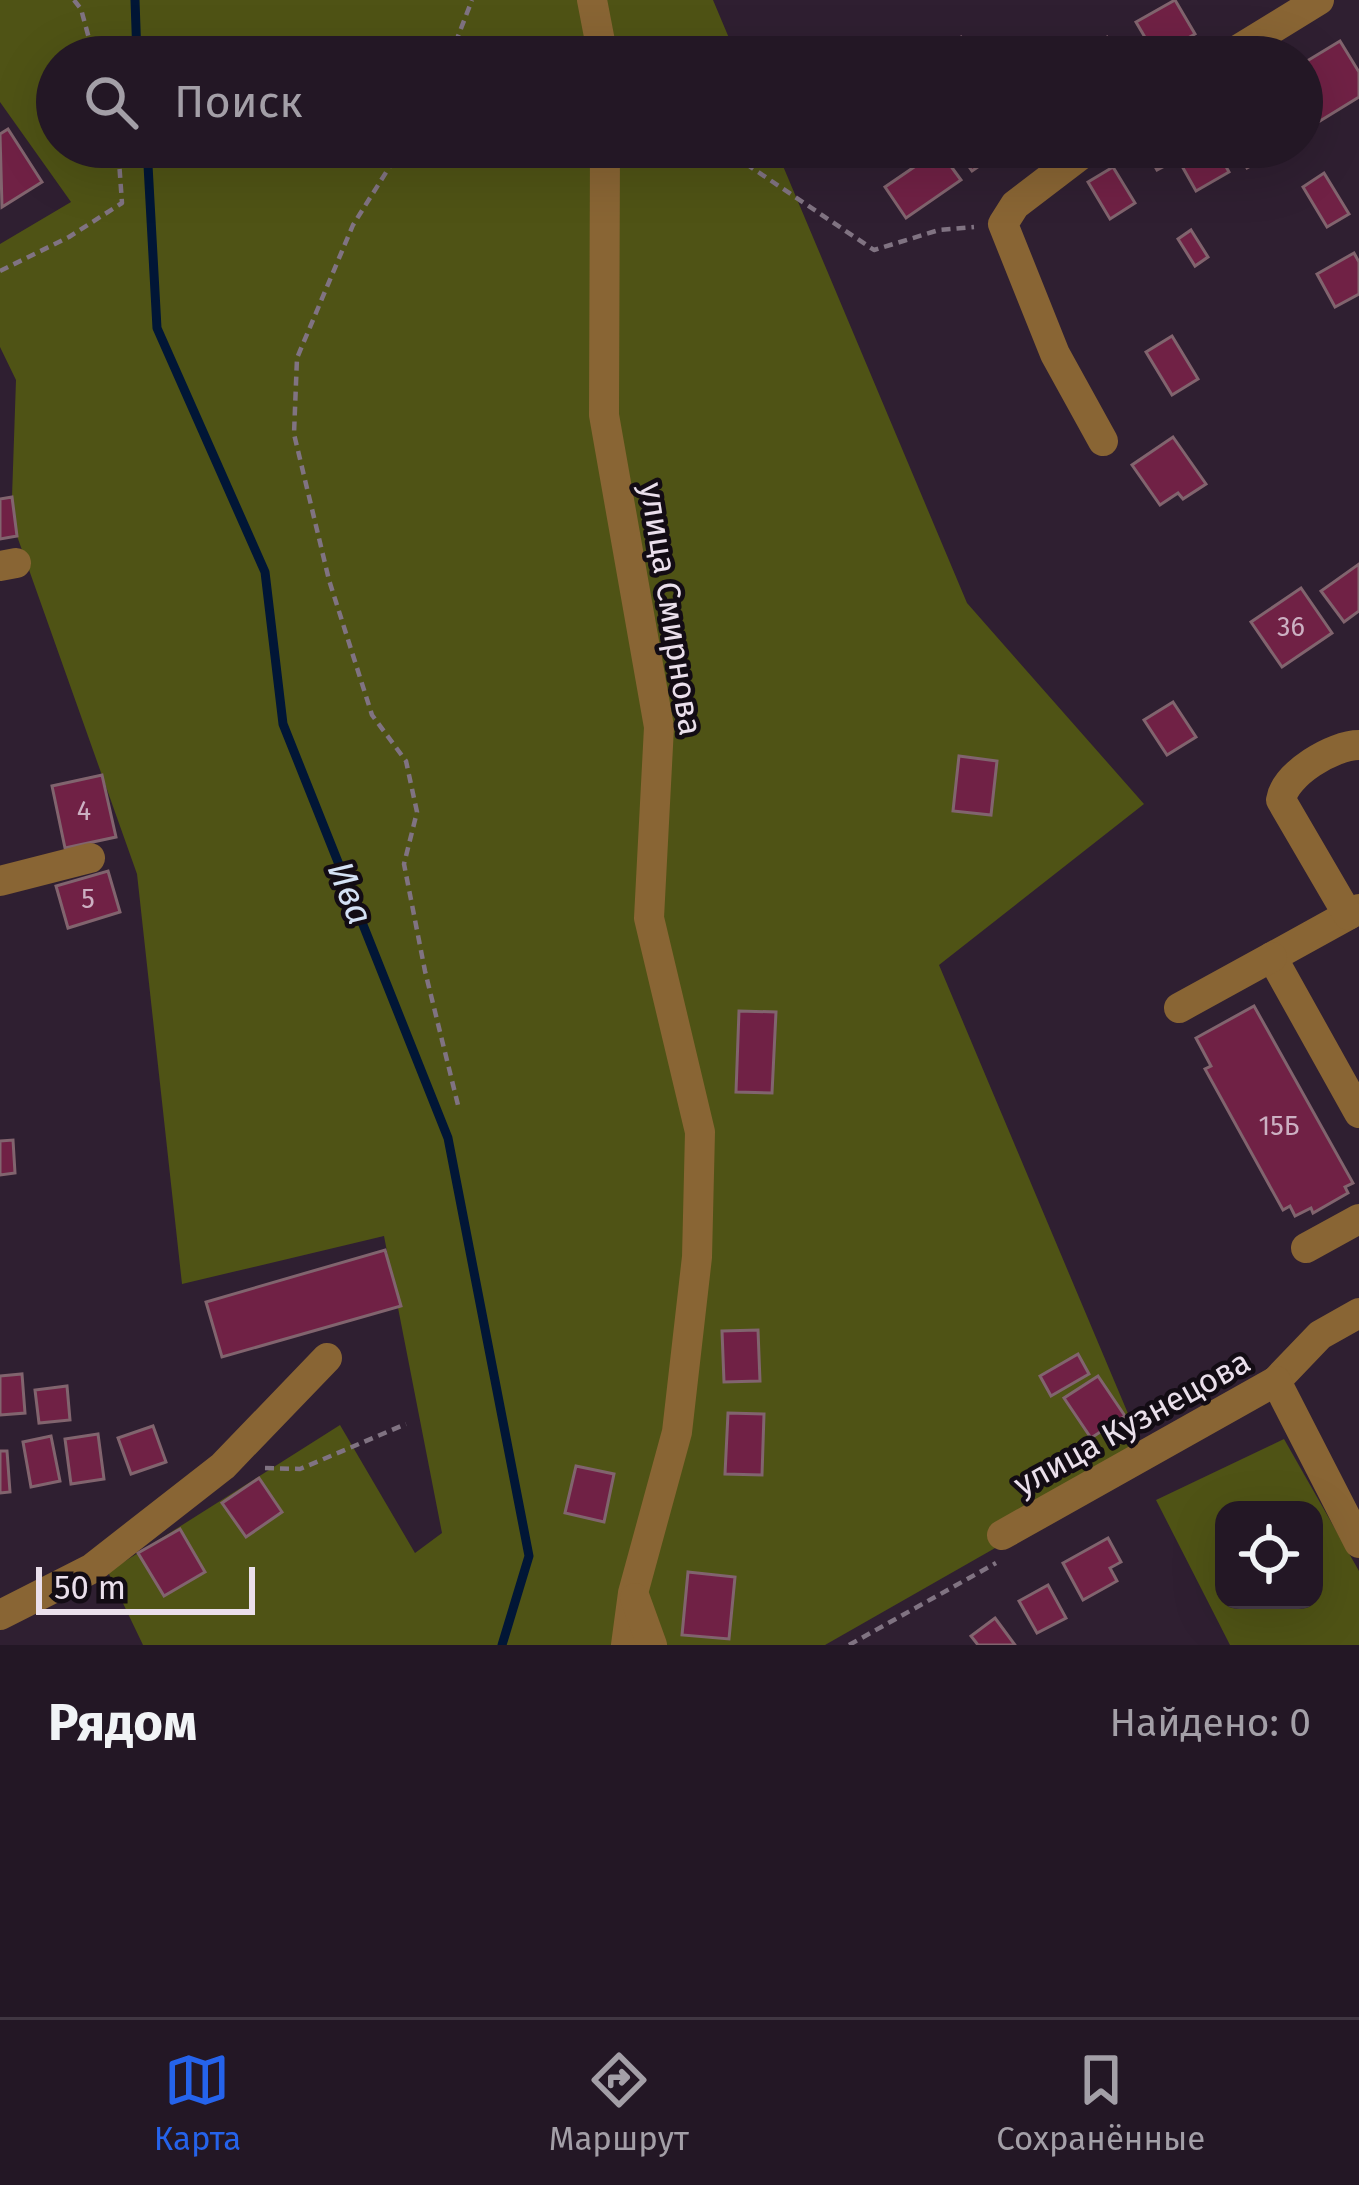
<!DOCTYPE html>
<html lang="ru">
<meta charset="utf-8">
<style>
:root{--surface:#231725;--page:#2f2432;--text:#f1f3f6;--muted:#a39fa7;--line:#403642;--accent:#2563eb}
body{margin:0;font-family:"Fira Sans",sans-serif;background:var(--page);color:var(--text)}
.controls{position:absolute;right:36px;bottom:36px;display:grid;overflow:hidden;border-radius:24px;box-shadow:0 12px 48px #0002}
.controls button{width:108px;height:108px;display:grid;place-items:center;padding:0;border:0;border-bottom:3px solid var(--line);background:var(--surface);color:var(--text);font:60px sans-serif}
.scale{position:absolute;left:36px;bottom:30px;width:219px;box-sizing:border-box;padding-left:12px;border:6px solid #eadfeb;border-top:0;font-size:33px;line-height:42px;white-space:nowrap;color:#eadfeb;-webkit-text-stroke:9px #130c14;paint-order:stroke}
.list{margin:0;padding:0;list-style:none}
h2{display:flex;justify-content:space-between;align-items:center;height:156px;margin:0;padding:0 48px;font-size:51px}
h2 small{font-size:39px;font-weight:400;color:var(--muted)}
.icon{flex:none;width:66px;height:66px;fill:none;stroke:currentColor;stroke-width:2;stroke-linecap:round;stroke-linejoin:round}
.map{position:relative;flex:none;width:1359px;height:1645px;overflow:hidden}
.search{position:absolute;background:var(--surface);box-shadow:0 12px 48px #0002;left:36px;right:36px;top:36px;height:132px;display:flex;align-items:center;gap:30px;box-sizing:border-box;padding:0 42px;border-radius:66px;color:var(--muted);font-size:45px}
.sheet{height:372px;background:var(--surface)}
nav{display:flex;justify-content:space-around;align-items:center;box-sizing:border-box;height:168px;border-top:3px solid var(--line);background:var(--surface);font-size:33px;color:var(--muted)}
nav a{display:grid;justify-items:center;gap:6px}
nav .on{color:var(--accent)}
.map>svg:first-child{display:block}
.green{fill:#4f5315;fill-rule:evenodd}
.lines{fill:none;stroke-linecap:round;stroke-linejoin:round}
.stream{stroke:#011636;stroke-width:9}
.building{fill:#702145;stroke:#81646e;stroke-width:3}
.path{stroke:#807382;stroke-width:4.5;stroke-dasharray:9 6;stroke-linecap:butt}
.minor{stroke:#896534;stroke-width:30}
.labels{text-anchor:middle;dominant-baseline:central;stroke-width:9;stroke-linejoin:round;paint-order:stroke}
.number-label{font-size:27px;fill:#ccb0c2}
.street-label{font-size:33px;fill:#eadfeb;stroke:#130c14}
.water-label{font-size:36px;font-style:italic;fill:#d4e1f4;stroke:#130c14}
</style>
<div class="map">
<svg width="1359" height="1645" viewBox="0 0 1359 1645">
<rect width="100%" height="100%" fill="#2f1f31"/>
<g class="green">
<polygon points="0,0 713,0 737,57 57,57 57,147 775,147 967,603 1144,804 939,965 1148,1461 825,1645 143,1645 108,1572 340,1425 415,1553 442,1533 384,1236 182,1284 137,874 17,536 12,497 16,380 0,347 0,244 71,202 0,102"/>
<path d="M1284,1439L1359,1571V1645H1230L1156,1500ZM1224,1510H1314V1600H1224Z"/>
</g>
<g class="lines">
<g class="stream">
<polyline points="135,0 137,57"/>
<polyline points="147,147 157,328 265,572 283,724 448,1138 529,1556 502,1645"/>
</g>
</g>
<g class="building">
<polygon points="1175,0 1195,34 1156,56 1136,22"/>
<polygon points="961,37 976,57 935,57"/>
<polygon points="1107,37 1119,57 1074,57"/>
<polygon points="1340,41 1359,72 1359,97 1320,121 1302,91 1302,64"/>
<polygon points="8,129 42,182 2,207 0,134"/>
<polygon points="955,147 1003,147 1004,149 972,171"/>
<polygon points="1144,147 1215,147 1229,172 1196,191 1178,159 1157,170"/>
<polygon points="1291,147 1292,151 1274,161 1270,155 1247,168 1236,148"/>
<polygon points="939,150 961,180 906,218 885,187"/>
<polygon points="1113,167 1135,203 1110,219 1088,182"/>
<polygon points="1324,173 1349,214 1327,227 1303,187"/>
<polygon points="1191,230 1208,257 1195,266 1178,239"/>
<polygon points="1354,253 1359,262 1359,294 1335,307 1317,274"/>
<polygon points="1172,336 1198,379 1172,395 1146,352"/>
<polygon points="1173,437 1206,484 1183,499 1178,493 1160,505 1132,465"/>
<polygon points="12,497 17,536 0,539 0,499"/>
<polygon points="1359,564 1359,611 1344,622 1321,591"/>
<polygon points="1301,588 1332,633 1282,667 1251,622"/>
<polygon points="1173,702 1196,737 1167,755 1144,720"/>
<polygon points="959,756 997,761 991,815 953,811"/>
<polygon points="102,775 116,837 65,848 52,786"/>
<polygon points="108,871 120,912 68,928 56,886"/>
<polygon points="1254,1006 1353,1183 1345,1187 1348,1193 1313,1213 1311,1208 1295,1216 1290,1206 1283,1210 1205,1069 1211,1066 1196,1038"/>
<polygon points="739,1011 776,1012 772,1093 736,1092"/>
<polygon points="13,1140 15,1173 0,1175 0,1141"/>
<polygon points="385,1250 401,1306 222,1357 206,1302"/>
<polygon points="758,1330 760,1381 724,1382 722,1331"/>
<polygon points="1078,1354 1089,1374 1051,1396 1040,1376"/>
<polygon points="22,1374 25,1413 0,1415 0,1376"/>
<polygon points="1098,1376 1125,1416 1091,1438 1064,1398"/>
<polygon points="67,1386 70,1420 39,1423 35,1390"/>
<polygon points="728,1413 764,1414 762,1475 725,1474"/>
<polygon points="153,1426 166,1462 131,1474 118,1438"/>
<polygon points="98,1434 104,1479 71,1484 65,1439"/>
<polygon points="51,1436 60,1481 31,1487 23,1442"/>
<polygon points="0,1451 7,1451 10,1492 0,1493"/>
<polygon points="576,1466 614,1474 604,1522 565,1513"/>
<polygon points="259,1478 282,1512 246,1537 222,1503"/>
<polygon points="180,1529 205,1572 164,1596 138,1553"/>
<polygon points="1108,1538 1121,1562 1110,1568 1117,1581 1083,1600 1063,1563"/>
<polygon points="688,1572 735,1577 729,1639 682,1635"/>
<polygon points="1048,1585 1066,1618 1037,1633 1019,1601"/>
<polygon points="995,1618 1015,1645 978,1645 971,1636"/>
</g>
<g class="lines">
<g class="path">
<polyline points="74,0 81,9 94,57"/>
<polyline points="450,57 472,0"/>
<polyline points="402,147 353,225 297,358 294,434 329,580 372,715 406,761 417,812 404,864 425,971 458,1105"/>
<polyline points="721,147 874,250 939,230 974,227"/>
<polyline points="0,271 69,237 122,203 118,147"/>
<polyline points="265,1468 300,1469 406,1424"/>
<polyline points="849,1645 996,1563"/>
</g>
<g class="minor">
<polyline points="592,0 603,57"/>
<polyline points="1226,57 1319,0"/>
<polyline points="605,147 604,415 659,727 649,918 700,1132 697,1257 677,1432 633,1593 626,1645"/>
<polyline points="1091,147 1015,205 1003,224 1055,354 1103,441"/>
<polyline points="0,566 16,563"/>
<polyline points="0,881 90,858"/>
<polyline points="1359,909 1272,957 1359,1113"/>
<path d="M1348,915L1281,800C1285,774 1333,745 1359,745"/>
<polyline points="1179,1008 1272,957"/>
<polyline points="1306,1248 1359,1219"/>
<polyline points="1276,1381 1320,1335 1359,1313"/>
<polyline points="1002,1535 1276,1381 1359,1543"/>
<polyline points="635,1598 652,1645"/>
<polyline points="0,1615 91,1569 223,1466 327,1358"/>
</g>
</g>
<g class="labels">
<g class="number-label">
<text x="1291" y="627">36</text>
<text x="84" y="811">4</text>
<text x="88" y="899">5</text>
<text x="1279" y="1126">15Б</text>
</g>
<g class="street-label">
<text transform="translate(671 609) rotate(81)">улица Смирнова</text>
<text transform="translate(1132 1423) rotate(-29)">улица Кузнецова</text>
</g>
<g class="water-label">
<text transform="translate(350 893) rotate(68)">Ива</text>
</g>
</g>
</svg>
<div class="controls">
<button><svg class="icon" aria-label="locate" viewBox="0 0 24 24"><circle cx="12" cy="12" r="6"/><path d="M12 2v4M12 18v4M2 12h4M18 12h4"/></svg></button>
</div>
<div class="scale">50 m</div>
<div class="search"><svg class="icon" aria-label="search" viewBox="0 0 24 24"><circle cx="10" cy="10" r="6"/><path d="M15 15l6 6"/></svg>Поиск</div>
</div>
<section class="sheet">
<h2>Рядом<small>Найдено: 0</small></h2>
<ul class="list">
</ul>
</section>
<nav>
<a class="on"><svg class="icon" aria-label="map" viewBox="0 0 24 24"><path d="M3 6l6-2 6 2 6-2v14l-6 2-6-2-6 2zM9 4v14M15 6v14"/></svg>Карта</a>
<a><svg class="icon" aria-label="directions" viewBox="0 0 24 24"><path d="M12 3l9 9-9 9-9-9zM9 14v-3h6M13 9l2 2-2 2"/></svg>Маршрут</a>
<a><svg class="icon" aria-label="saved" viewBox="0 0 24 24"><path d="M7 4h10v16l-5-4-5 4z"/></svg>Сохранённые</a>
</nav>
